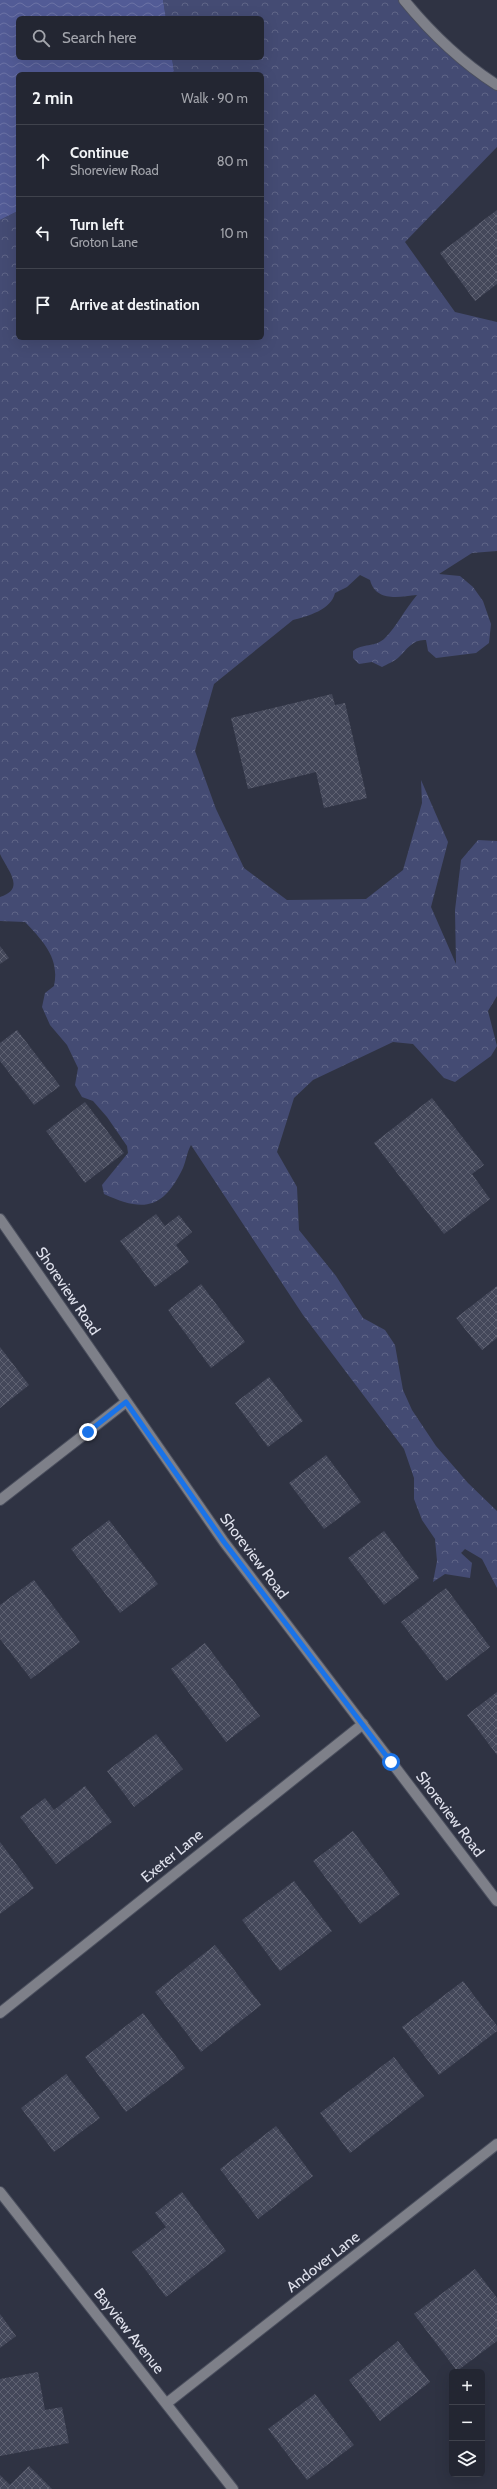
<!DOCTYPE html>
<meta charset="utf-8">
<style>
:root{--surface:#232632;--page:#2f323e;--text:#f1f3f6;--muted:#a3a5ac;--line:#40434d}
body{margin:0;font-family:Cabin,sans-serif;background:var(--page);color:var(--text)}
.controls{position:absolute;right:12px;bottom:12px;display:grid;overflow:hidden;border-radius:6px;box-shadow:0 4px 16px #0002}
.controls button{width:36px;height:36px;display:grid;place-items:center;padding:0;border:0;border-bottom:1px solid var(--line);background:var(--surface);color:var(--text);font:20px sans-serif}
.stop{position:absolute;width:12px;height:12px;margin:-9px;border:3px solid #1a73e8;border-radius:50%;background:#fff}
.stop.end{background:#1a73e8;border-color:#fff;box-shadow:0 1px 4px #0008}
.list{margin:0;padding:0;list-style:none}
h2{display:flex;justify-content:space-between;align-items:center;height:52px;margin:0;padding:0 16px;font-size:17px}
h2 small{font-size:13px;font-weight:400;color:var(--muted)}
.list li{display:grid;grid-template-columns:26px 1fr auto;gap:12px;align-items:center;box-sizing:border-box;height:72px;padding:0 16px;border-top:1px solid var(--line)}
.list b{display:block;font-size:15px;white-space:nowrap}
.list p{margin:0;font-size:13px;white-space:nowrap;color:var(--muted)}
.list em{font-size:13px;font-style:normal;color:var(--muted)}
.icon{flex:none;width:22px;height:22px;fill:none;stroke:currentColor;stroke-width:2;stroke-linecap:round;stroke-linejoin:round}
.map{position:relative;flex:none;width:497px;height:2489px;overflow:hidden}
.search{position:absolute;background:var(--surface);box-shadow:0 4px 16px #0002;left:16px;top:16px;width:248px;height:44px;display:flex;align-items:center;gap:10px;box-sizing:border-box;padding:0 14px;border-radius:6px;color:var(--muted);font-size:15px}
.panel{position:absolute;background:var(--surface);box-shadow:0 4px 16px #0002;left:16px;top:72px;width:248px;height:268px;border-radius:6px}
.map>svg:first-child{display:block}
.forest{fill:url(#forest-crowns)}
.water{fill:url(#water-waves)}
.building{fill:url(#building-cross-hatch)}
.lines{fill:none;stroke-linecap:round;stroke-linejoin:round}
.minor-casing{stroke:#4b4f5e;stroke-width:12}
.minor{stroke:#7e8089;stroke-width:10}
.route{stroke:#1a73e8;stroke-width:5}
.labels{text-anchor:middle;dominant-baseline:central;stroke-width:3;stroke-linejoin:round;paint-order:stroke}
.street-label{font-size:15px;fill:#e0e2ed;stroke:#2f3343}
</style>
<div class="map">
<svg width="497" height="2489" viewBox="0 0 497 2489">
<defs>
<pattern id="forest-crowns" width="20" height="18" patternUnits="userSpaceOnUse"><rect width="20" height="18" fill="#444b73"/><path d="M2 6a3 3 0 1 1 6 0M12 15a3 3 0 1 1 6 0" fill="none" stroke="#5f6587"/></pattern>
<pattern id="water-waves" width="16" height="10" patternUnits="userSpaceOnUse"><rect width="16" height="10" fill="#525b96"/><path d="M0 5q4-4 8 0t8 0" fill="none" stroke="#6b72a5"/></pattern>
<pattern id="building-cross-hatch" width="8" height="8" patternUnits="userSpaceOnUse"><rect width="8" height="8" fill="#44485a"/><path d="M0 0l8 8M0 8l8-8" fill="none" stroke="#5f6272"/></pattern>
</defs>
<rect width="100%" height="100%" fill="#2f3343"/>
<path class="forest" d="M163,0H404L430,31L497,85V147L405,242L455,312L497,322V551L472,553L439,574L460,576L473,587L483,601L491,624L489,643L476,653L436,658L428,651L426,640C413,639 407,649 399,657C394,662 387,664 382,667L372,662L359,664L353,658V651C362,643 375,648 385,638C397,626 405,609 417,595C398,597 376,602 370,580L360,575L347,587L335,593C331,610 308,616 293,620L214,684L195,751L216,809L244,868L287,900L366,899L403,870L422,803L421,780L448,842L431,907L456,964L455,910L461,860L478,840L497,841V996L488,1011L497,1046L491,1056L455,1082L444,1078L413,1044L393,1042L313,1080L294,1098L277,1152L297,1187L299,1230L336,1276L363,1318L385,1330L395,1345L403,1390L412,1410L436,1446L468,1483L497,1511V1588L482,1559L465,1549L461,1553L472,1563L470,1578L445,1574L433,1582L437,1561L435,1539L422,1520L414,1499V1478L404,1449L303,1315L191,1145C187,1152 186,1161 183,1168C163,1210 143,1212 104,1194L102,1185L128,1153L127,1146L107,1117L93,1101L82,1097L75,1085L78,1068L67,1045L50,1025L42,1007L45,993L54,986C60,958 43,941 25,922L0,921V897C26,889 8,871 0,854V220L18,211V338H262V74H172L174,71L172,58H262V18H166Z"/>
<polygon class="water" points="0,0 163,0 166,18 18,18 18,58 172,58 174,71 172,74 18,74 18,211 0,220"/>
<g class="building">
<polygon points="497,210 497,284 475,301 440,253"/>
<polygon points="332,694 335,705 345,703 367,798 324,808 316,772 248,789 231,718"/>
<polygon points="0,946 9,958 0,964"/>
<polygon points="17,1030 60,1086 34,1105 0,1061 0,1043"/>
<polygon points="432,1098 484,1165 472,1174 490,1199 444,1234 374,1143"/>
<polygon points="85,1102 124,1153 85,1183 46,1131"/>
<polygon points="156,1214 165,1226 179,1215 192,1232 176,1245 189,1262 155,1287 120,1241"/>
<polygon points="201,1284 245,1342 211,1368 168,1310"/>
<polygon points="497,1286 497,1338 482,1350 456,1318"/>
<polygon points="0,1347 29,1385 0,1408"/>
<polygon points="269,1377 303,1421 268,1447 235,1403"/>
<polygon points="326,1455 361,1502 324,1529 289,1483"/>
<polygon points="109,1520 158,1584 120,1613 71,1549"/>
<polygon points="384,1531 419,1578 384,1605 348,1558"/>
<polygon points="34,1580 80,1642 31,1679 0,1639 0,1605"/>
<polygon points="446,1588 490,1647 446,1681 401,1622"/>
<polygon points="205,1643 260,1716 226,1742 171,1669"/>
<polygon points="497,1692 497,1755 467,1715"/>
<polygon points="156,1734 183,1769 134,1807 107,1771"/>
<polygon points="85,1786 112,1822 56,1864 20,1817 45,1798 54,1810"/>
<polygon points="353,1831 400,1894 360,1924 313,1861"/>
<polygon points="0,1842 34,1888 0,1914"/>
<polygon points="294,1881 332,1931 280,1971 242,1920"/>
<polygon points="215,1945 261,2005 201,2052 155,1992"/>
<polygon points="463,1981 497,2026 497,2031 439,2075 402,2027"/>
<polygon points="143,2013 185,2068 126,2112 85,2057"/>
<polygon points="394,2057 424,2096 350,2153 320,2113"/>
<polygon points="66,2074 100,2118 54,2152 21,2108"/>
<polygon points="276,2126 313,2176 258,2219 220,2169"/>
<polygon points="182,2192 226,2251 166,2297 132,2252 166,2227 155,2213"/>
<polygon points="475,2269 497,2298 497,2341 457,2371 414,2314"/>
<polygon points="0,2314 16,2336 0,2348"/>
<polygon points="398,2341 430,2382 380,2421 349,2380"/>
<polygon points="38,2372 45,2410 62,2407 69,2443 0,2456 0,2379"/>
<polygon points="315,2394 354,2445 307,2480 268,2429"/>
<polygon points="29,2466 52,2489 0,2489 0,2475 10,2485"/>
</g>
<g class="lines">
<g class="minor-casing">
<g id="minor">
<path d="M404,0C431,33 461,62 497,85"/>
<polyline points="0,1219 224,1542 497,1901"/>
<polyline points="0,1500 126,1402"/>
<polyline points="0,2013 363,1724"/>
<polyline points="0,2192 233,2489"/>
<polyline points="167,2403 497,2144"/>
</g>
</g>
<use href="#minor" class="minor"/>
</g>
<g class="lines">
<polyline class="route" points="88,1432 126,1402 224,1542 391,1762"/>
</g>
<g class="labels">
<g class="street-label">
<text transform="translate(68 1291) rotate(56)">Shoreview Road</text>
<text transform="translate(254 1556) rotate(53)">Shoreview Road</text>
<text transform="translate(450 1814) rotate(53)">Shoreview Road</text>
<text transform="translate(172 1856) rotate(-39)">Exeter Lane</text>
<text transform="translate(323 2262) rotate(-38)">Andover Lane</text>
<text transform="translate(129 2331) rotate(52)">Bayview Avenue</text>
</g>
</g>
</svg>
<div class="controls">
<button>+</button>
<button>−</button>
<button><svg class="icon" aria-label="layers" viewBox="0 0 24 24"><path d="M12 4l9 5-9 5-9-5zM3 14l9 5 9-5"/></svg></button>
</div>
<div class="stop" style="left:391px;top:1762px"></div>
<div class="stop end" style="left:88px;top:1432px"></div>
<div class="search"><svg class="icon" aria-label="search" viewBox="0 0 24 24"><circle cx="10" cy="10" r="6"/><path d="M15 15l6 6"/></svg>Search here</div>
<section class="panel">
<h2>2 min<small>Walk · 90 m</small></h2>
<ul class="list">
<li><svg class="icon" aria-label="ahead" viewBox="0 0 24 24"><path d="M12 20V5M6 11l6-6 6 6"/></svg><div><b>Continue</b><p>Shoreview Road</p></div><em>80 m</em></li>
<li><svg class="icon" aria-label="left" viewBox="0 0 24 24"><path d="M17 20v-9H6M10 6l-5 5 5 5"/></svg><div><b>Turn left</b><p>Groton Lane</p></div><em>10 m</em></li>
<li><svg class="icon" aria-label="arrive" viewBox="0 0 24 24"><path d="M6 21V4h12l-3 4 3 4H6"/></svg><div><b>Arrive at destination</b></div></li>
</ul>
</section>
</div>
